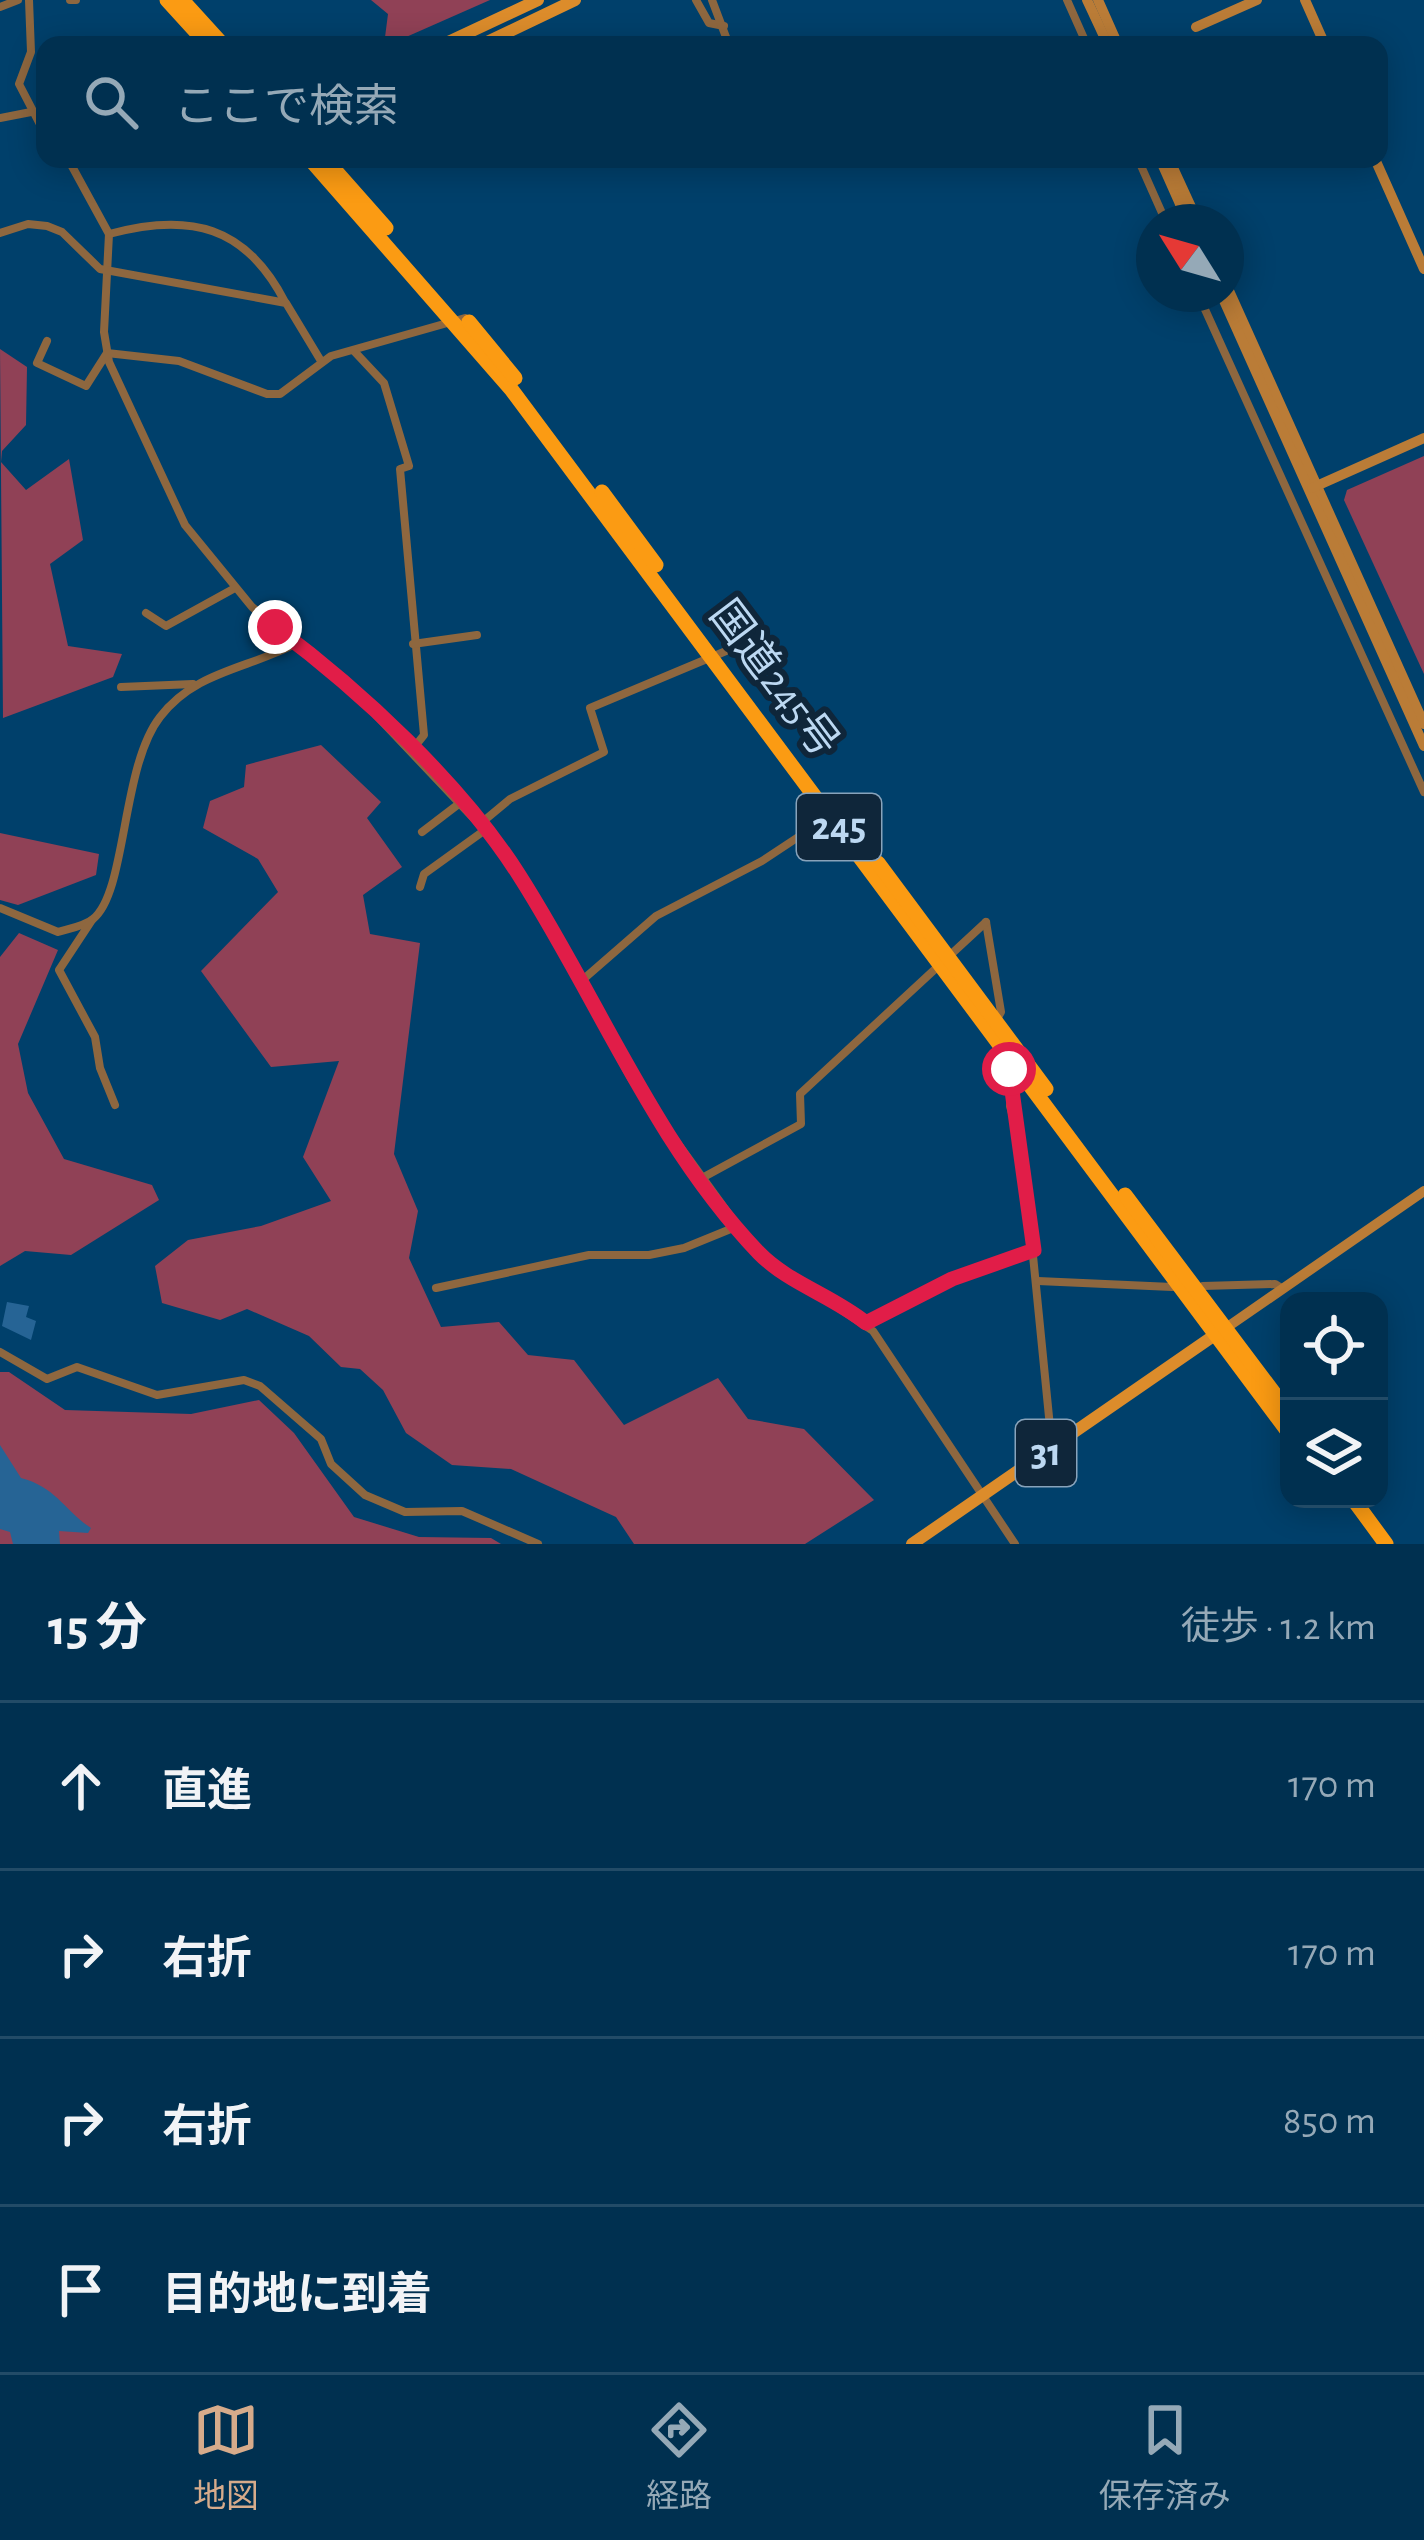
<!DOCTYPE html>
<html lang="ja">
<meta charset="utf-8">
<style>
:root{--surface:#003050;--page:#0a3857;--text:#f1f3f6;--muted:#95a9b7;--line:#224b67;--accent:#d6ab8b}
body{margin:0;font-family:"Alegreya Sans","Noto Sans JP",sans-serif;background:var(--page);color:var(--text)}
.controls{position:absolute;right:36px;bottom:36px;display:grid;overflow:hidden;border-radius:24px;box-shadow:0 6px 30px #0003}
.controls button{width:108px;height:108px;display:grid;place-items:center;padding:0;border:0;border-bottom:3px solid var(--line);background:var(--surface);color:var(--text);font:60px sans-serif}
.compass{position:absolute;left:1136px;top:204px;width:108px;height:108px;border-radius:50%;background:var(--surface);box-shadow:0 6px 30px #0003;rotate:307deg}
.stop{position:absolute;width:36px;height:36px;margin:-27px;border:9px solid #e11d48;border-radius:50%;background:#fff}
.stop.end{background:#e11d48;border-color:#fff;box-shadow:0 3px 12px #0008}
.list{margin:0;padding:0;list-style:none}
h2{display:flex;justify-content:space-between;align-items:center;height:156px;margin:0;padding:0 48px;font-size:51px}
h2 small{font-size:39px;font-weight:400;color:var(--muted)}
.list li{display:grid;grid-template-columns:78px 1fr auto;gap:36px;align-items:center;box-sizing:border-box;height:168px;padding:0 48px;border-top:3px solid var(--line)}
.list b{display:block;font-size:45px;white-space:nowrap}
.list em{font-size:39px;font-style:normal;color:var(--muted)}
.icon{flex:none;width:66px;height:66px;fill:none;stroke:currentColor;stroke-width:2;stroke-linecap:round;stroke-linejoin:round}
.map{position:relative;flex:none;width:1424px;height:1544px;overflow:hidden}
.search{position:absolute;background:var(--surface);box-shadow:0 6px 30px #0003;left:36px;right:36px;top:36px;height:132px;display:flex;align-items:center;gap:30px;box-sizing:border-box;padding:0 42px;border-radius:24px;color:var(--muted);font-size:45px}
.sheet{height:828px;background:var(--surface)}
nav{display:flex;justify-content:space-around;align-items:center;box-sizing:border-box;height:168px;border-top:3px solid var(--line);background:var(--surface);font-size:33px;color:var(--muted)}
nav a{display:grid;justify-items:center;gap:6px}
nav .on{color:var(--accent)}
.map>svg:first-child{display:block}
.green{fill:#904156}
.water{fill:#266495}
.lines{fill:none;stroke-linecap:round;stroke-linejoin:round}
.street{stroke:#8e673f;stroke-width:8}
.secondary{stroke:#ba7c37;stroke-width:10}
.primary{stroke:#dc8c2b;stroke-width:12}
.highway{stroke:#fb9b13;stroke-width:15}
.route{stroke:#e11d48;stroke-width:15}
.labels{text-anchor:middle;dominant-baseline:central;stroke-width:12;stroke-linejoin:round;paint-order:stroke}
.shield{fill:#0f263a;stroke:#88a3bb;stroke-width:3}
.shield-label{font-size:39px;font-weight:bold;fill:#bcd8f2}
.street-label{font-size:42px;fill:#bcd8f2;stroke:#0f263a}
</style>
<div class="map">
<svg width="1424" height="1544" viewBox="0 0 1424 1544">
<rect width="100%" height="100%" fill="#00406b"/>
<g class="green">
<polygon points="371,0 490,0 388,45 384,45 388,14"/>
<polygon points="0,349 27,367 26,425 2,451 1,462 26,490 69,459 83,540 50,564 68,646 122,654 113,677 3,718"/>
<polygon points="1424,456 1424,674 1344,500 1347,490"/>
<polygon points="321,745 381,802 367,818 402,867 363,895 370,934 420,943 394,1154 418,1211 409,1258 441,1327 499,1322 528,1355 574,1360 624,1425 718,1378 748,1419 804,1429 874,1500 805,1544 634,1544 616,1517 511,1469 452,1465 406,1433 383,1390 360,1369 341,1367 309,1336 247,1309 220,1320 162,1303 155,1266 188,1240 261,1226 331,1201 303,1157 339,1061 271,1067 201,971 278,892 258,859 203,828 210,801 244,787 246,765"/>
<polygon points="0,833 99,854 96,875 18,905 0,900"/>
<polygon points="19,933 58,950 18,1044 28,1093 64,1159 152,1185 159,1200 71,1255 25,1251 0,1266 0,957"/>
<polygon points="0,1372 9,1372 65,1410 191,1414 259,1400 294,1433 354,1517 419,1537 491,1538 501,1544 0,1544"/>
</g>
<g class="water">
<polygon points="7,1302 29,1306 26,1317 36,1321 31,1340 2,1326"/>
<path d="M0,1445L21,1478C56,1487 64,1510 91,1528L88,1533L59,1531L60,1544H13L10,1532L0,1529Z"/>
</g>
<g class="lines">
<g class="street">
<polyline points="29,0 31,52 19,84 45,134"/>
<polyline points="70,0 76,0"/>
<polyline points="696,0 709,23 724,26"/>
<polyline points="712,0 729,45"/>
<polyline points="1067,0 1087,45"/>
<polyline points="0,7 18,0"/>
<polyline points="0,118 31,112"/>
<polyline points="68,159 109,234 104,332 109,362 185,525 252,607 339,676 496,842 522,879 632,1080 747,1239 768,1261 873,1331 1015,1544"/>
<polyline points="1138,159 1166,222"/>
<polyline points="0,233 28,224 47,226 62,232 100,269 286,303 321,361"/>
<path d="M109,234C190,212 246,226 285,302"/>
<polyline points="1198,294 1424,792"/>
<polyline points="47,341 37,363 86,386 107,353 179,361 267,394 280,394 331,356 465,318"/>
<polyline points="354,351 384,383 409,466 400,469 424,735 412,750"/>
<polyline points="146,613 166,626 235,588"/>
<polyline points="413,644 477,635"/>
<polyline points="121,687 193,684"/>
<polyline points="480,824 510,799 604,752 590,708 726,651 736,641 732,603"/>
<polyline points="422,832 460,803"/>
<polyline points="420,887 424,874 485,830"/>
<path d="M0,908L58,932C68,929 85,926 93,919C127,892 121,767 160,717C195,671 248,669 297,643"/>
<polyline points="92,920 59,970 95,1037 100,1068 115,1105"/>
<polyline points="986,922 1001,1012 997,1019"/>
<polyline points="579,983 656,916 762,861 830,816"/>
<polyline points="1013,1065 1010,1106 1023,1155 1052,1447"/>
<polyline points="702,1178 801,1124 800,1094 986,922"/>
<polyline points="1038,1281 1172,1287"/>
<polyline points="1203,1286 1275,1284 1283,1289"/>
<polyline points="436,1288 589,1255 649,1255 684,1248 738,1226"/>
<polyline points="866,1323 952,1279 1034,1250"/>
<polyline points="0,1352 47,1379 77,1367 157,1395 244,1380 260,1386 321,1439 331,1464 365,1495 405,1512 462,1511 538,1544"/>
</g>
<g class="secondary">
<polyline points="1087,0 1108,45"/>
<polyline points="1098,0 1118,45"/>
<polyline points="1305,0 1325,45"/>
<polyline points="1196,27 1257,0"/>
<polyline points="1160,159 1188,222"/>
<polyline points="1169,159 1198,222"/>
<polyline points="1375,159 1424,269"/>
<polyline points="1226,284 1424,724"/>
<polyline points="1221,294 1424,746"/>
<polyline points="1312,488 1424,438"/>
<polyline points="1226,1328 1424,1191"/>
</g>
<g class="primary">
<polyline points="442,45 538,0"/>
<polyline points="481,45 575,0"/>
<polyline points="912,1544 1222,1330"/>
</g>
<g class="highway">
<polyline points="167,0 208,45"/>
<polyline points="182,0 223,45"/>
<polyline points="310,159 511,389 1289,1433"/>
<polyline points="325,159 386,228"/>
<polyline points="469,322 515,378"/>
<polyline points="602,492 656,565"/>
<polyline points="878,863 1046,1089"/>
<polyline points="1125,1195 1289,1413"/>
<polyline points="1353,1499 1386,1544"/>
</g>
</g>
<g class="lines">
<path class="route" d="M275,627C361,691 461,784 519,875C599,1000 654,1143 759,1253C788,1283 833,1296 866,1323L952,1279L1034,1250L1009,1069"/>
</g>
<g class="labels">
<g class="shield">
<rect x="797" y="794" width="84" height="66" rx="9"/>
<rect x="1016" y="1420" width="60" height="66" rx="9"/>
</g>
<g class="shield-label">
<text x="839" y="827">245</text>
<text x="1046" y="1453">31</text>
</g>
<g class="street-label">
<text transform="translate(774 679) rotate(53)">国道245号</text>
</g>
</g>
</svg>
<div class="controls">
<button><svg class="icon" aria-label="locate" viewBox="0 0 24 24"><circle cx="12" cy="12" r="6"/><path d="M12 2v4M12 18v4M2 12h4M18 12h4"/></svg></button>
<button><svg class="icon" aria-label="layers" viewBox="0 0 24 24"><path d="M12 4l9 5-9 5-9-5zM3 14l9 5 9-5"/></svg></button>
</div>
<svg class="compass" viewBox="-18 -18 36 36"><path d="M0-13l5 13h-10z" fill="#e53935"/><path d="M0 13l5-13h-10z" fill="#95a9b7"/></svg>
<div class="stop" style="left:1009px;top:1069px"></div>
<div class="stop end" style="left:275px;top:627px"></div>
<div class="search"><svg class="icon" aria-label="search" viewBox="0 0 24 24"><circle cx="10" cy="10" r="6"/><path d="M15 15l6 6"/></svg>ここで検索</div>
</div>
<section class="sheet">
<h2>15 分<small>徒歩 · 1.2 km</small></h2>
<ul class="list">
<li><svg class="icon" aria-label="ahead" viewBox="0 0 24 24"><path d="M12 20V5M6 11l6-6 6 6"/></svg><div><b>直進</b></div><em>170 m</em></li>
<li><svg class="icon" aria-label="right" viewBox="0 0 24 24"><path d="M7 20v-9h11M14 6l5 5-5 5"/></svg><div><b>右折</b></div><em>170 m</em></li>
<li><svg class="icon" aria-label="right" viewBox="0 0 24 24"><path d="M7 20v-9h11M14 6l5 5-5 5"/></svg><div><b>右折</b></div><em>850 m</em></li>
<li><svg class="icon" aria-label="arrive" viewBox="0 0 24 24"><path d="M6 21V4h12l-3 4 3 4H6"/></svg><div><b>目的地に到着</b></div></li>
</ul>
</section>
<nav>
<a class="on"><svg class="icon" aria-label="map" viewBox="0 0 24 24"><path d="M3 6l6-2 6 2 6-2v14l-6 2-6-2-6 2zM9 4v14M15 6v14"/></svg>地図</a>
<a><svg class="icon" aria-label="directions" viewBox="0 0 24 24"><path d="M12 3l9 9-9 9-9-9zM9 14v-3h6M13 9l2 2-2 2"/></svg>経路</a>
<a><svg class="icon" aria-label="saved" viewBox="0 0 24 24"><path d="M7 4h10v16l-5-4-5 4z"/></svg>保存済み</a>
</nav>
